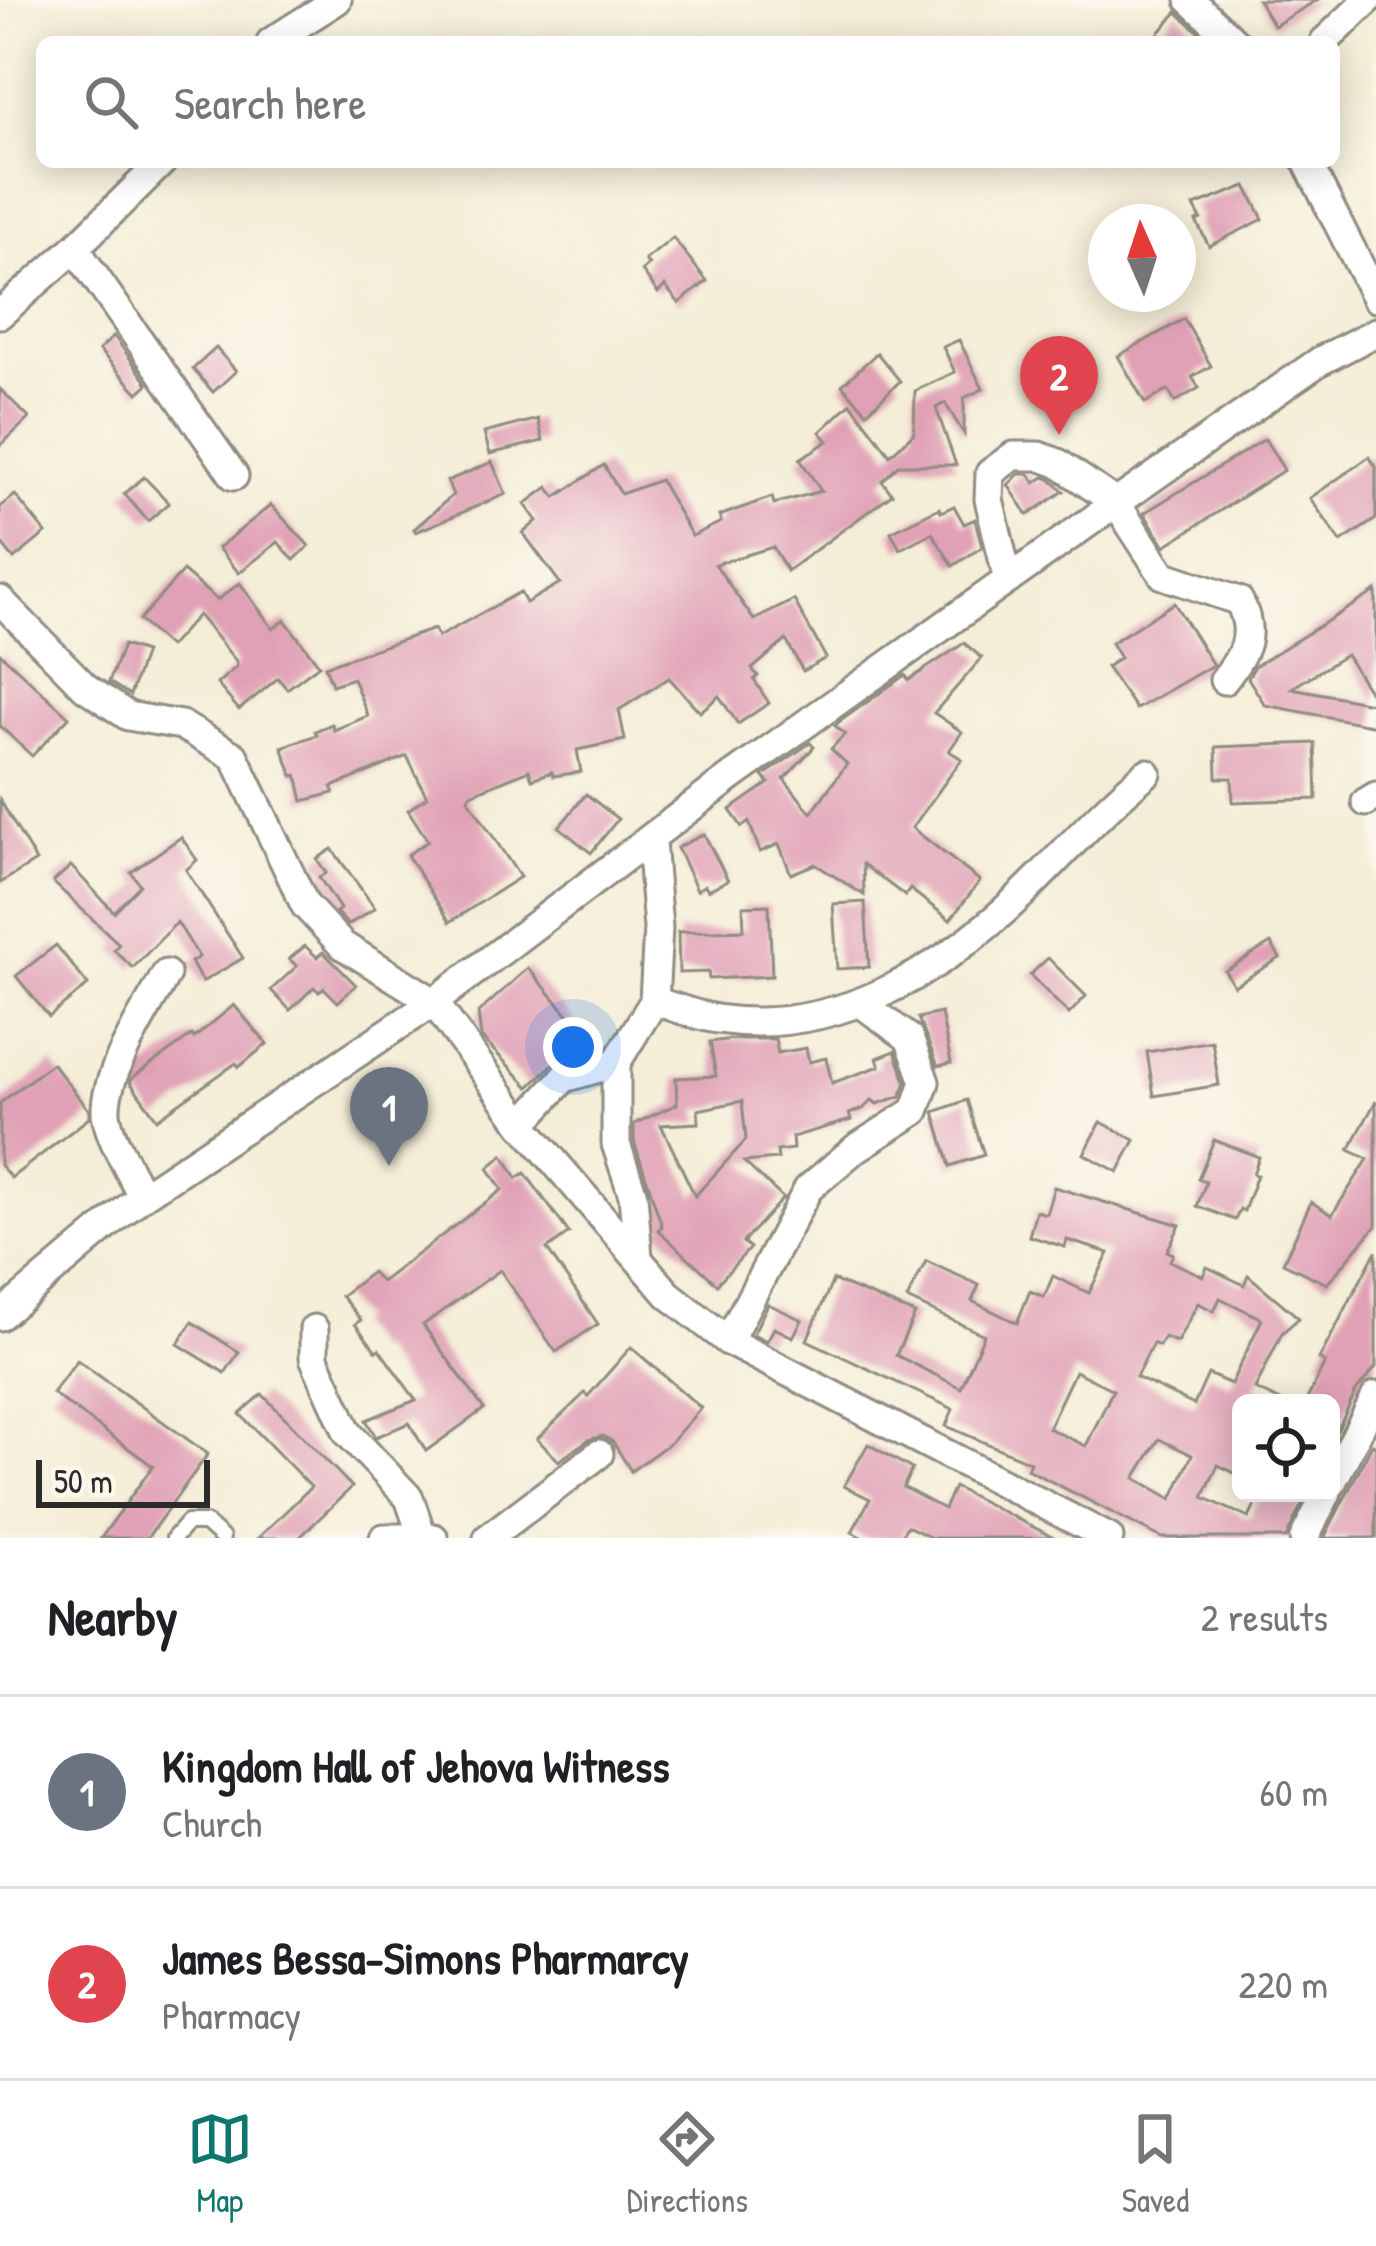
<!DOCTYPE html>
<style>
:root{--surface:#fff;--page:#f6f6f6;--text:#202124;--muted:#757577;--line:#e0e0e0;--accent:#0f766e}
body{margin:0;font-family:"Patrick Hand",sans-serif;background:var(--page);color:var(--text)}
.controls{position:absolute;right:36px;bottom:36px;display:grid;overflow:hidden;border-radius:18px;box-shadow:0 6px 30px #0003}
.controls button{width:108px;height:108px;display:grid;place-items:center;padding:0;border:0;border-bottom:3px solid var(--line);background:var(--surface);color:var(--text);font:60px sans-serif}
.compass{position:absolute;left:1088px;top:204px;width:108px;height:108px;border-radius:50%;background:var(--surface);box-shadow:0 6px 30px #0003;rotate:357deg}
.scale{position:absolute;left:36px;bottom:30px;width:174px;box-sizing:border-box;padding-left:12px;border:6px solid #2b2b2b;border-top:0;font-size:33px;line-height:42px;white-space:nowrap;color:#2b2b2b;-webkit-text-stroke:9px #fbf7ec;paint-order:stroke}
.you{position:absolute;left:573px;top:1047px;width:42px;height:42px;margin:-30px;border:9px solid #fff;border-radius:50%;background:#1a73e8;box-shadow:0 0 0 18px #1a73e833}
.badge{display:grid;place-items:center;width:78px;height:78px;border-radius:50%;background:var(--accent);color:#fff;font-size:39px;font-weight:700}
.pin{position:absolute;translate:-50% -99px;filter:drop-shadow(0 3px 6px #0008)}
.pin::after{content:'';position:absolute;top:63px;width:42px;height:36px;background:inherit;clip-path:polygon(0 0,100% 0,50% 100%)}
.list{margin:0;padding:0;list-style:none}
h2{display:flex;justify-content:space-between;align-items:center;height:156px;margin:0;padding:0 48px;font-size:51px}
h2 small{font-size:39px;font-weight:400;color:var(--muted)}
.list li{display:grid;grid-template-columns:78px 1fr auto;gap:36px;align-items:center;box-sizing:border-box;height:192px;padding:0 48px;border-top:3px solid var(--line)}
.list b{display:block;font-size:45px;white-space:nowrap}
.list p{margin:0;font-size:39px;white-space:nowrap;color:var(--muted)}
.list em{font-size:39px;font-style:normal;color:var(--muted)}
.icon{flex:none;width:66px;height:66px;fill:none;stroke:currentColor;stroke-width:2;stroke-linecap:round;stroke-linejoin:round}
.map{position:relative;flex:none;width:1376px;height:1538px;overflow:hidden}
.search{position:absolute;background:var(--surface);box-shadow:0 6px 30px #0003;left:36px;right:36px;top:36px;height:132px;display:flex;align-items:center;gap:30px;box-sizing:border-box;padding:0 42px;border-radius:18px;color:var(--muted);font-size:45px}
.sheet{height:540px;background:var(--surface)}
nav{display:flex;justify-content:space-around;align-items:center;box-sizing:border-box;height:168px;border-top:3px solid var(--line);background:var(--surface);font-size:33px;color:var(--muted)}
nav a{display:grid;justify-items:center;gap:6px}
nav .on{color:var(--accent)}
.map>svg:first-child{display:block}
.building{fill:#e0a0b6;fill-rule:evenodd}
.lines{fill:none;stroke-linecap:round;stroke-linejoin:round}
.service-casing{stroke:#908c81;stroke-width:20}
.minor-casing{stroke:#908c81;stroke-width:33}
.service{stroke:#fff;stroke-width:14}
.minor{stroke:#fff;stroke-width:27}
</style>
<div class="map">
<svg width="1376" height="1538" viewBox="0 0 1376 1538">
<rect width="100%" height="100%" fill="#fbf7ec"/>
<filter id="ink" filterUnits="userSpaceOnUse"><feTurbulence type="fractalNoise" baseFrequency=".00833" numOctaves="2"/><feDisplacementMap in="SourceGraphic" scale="24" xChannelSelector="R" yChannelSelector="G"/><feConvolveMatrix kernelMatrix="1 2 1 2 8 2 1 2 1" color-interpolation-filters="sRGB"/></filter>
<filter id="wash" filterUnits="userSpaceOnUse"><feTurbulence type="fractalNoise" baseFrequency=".004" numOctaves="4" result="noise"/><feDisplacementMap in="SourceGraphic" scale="48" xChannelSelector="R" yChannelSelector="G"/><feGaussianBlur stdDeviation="2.7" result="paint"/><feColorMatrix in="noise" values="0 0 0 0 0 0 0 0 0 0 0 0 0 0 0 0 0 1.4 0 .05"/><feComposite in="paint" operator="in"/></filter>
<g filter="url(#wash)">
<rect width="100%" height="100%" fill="#f4edd7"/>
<g id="blocks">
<g class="building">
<polygon points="1258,0 1317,0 1274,26"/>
<polygon points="1177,12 1178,13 1209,42 1151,42"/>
<polygon points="1246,186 1263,219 1209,246 1196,221 1201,219 1194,206"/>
<polygon points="673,238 707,281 679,303 665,286 658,293 642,271 649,265 645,260"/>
<polygon points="1184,319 1211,366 1192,377 1199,388 1175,402 1168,390 1145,403 1118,356"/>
<polygon points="114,336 148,384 138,393 99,350"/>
<polygon points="959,340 983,389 964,398 964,434 945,403 936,408 956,465 898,465 882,481 892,494 787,571 773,547 715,564 754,620 794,600 826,658 803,671 786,640 752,669 758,676 754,680 769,703 738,724 719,696 700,712 669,678 619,710 625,740 577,750 581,772 553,776 552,772 532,779 529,770 471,794 468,799 520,877 450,922 407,855 428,841 408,810 427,797 407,756 332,787 334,793 303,801 297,775 293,776 282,747 317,735 315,731 332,724 334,730 368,716 353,678 332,685 325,666 434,629 438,637 520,592 526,603 560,583 523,533 537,521 525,504 548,487 556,497 604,465 621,494 660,480 692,536 721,522 719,516 772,497 774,504 821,491 800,459 828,441 820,432 851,403 890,455 914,433 915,391 955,372 943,347"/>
<polygon points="216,348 236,371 213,392 193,369"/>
<polygon points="877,353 900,381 867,412 842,385"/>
<polygon points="0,389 29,418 0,446"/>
<polygon points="538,419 543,441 490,454 484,433"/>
<polygon points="1265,439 1284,470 1165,546 1144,513"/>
<polygon points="1369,457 1376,467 1376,519 1341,542 1310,498"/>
<polygon points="492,462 506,494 416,532 414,529 453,495 447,481"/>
<polygon points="1019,474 1029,474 1035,483 1044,477 1050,479 1064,491 1028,515 1008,485"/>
<polygon points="144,477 169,503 148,521 124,494"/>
<polygon points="15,495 46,533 14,559 0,542 0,507"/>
<polygon points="271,505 309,546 294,560 278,542 239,573 218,548"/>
<polygon points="954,506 964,524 975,519 982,547 953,566 932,533 900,549 891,532 939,508 941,512"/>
<polygon points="183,571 217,600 240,583 273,629 285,620 319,665 287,689 278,678 239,710 217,684 237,666 236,661 198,615 169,647 139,620"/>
<polygon points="1376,591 1376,702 1346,655 1292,688 1376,704 1376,726 1265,705 1248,678 1255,666"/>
<polygon points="1174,603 1213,665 1136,709 1106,667 1120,658 1111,643"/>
<polygon points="964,643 982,658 934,713 962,732 949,751 962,759 912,828 980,881 950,920 910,889 905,896 863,864 864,895 815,864 791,874 779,844 760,852 749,822 742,827 730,810 769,783 763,776 810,743 814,747 784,779 811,813 847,764 831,749 845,734 835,726 839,722 905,675 909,680"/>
<polygon points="123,645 145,652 130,695 109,682"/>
<polygon points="0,653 69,717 32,756 0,726"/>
<polygon points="1315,743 1317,799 1233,802 1232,778 1217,778 1216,747"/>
<polygon points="586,794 618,819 591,853 559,827"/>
<polygon points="0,800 36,861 0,883"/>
<polygon points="704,834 728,880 708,890 705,885 697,890 677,848"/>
<polygon points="181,837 197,860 186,870 243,958 202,982 191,962 199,957 177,922 133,968 114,950 119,944 53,882 71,866 114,912 140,885 131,872"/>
<polygon points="332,849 375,908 348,925 336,912 340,909 319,877 326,873 317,859"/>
<polygon points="865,902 869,967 837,969 833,904"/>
<polygon points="769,905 772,976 709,979 708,972 679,973 678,932 744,930 743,906"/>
<polygon points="1271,943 1280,958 1234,986 1225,971"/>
<polygon points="56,945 88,985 49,1017 16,976"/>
<polygon points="305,946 317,957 323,952 356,985 338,1002 324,988 319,992 314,987 290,1010 271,990 297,966 289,959"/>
<polygon points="1048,958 1086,996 1069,1014 1030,975"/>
<polygon points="528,968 584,1033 529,1087 481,1037 478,1013"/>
<polygon points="234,1005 267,1044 239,1067 236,1063 157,1119 130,1082 132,1078 192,1035 194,1038"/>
<polygon points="941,1013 951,1063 938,1066 918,1018"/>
<path d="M733,1039H775L778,1053L806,1048L809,1062L826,1058L832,1083L880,1066L877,1058L895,1051L906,1082L901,1096L877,1104L872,1100L863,1109L849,1114L851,1120L792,1137L793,1149L777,1151L778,1159L744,1162L783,1198L743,1242L750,1248L717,1284L658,1230L662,1226L634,1141V1124L677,1104L676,1078L716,1076L710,1042ZM742,1101L746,1140L695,1196L661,1125L699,1123L698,1110Z"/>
<polygon points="1212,1041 1219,1085 1154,1096 1147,1052"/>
<polygon points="52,1063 89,1110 89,1118 11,1178 0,1165 0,1103"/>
<polygon points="967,1100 984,1155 950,1166 934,1112"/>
<polygon points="1376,1101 1376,1226 1327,1284 1283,1263 1311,1202 1332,1215 1368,1159 1349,1150"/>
<polygon points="1101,1122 1135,1140 1118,1172 1084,1154"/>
<polygon points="1214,1140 1259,1157 1253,1174 1257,1175 1244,1211 1240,1209 1235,1220 1197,1206 1206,1182 1198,1179"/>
<polygon points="503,1155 517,1178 525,1173 569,1233 547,1249 598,1324 556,1352 500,1270 423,1325 484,1409 426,1451 409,1423 376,1437 366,1420 416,1400 379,1349 376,1351 355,1324 361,1320 341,1296 372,1272 381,1282 502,1190 488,1168"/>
<path d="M1054,1187L1180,1225L1167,1251L1173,1254L1170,1261L1203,1276L1207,1267L1244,1285L1248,1275L1299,1318L1282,1333L1255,1389L1285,1403H1241V1476L1218,1465L1203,1497L1249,1518L1261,1493H1307L1286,1538H1162L1027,1469L1030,1462L946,1426L953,1409L807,1340L833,1280L915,1314L896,1355L961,1388L984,1335L907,1299L926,1261L979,1285L972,1301L1017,1323L1030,1291L1044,1297L1053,1276L1089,1293L1109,1253L1067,1240L1065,1247L1029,1236L1036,1211L1046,1214ZM1220,1298L1262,1319L1231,1384L1208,1374L1194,1405L1136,1377L1153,1343L1159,1346L1164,1337L1177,1342L1198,1303L1214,1311ZM1075,1371L1113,1390L1086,1446L1048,1428ZM1159,1439L1192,1455L1172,1499L1135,1478Z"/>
<polygon points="1376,1251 1376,1367 1356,1391 1331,1444 1331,1403 1305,1403 1325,1363 1319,1359"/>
<polygon points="768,1304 802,1320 793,1337 774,1328 767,1341 753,1334"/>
<polygon points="192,1322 239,1352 225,1373 178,1344"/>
<polygon points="631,1347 701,1408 670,1443 631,1471 613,1442 603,1436 588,1440 559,1461 537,1439 585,1393 588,1396"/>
<polygon points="77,1360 208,1454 147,1538 101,1538 153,1466 52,1393"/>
<polygon points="262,1394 352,1487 299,1538 258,1538 311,1487 240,1414"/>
<polygon points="868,1444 912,1469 903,1487 944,1509 954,1487 1055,1538 932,1538 907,1526 900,1538 863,1538 852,1532 870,1499 844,1486"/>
<polygon points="1372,1444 1376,1446 1376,1538 1324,1538"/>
</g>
</g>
</g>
<g filter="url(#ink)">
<use href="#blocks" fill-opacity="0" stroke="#908c81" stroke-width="3"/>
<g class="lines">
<g class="service-casing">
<polyline id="service" points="174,1538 187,1523 205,1523 222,1538"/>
</g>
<g class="minor-casing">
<g id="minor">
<polyline points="1190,0 1235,42"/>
<polyline points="271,42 337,0"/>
<polyline points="1324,42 1368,0"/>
<polyline points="1307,162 1376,298"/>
<polyline points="75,248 234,476"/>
<polyline points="0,314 75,248 162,162"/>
<path d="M1008,580L989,499L990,473L1013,456H1039L1058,463L1116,503L1163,575L1239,601C1256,634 1245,653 1224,680"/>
<polyline points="0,600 85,687 128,716 181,725 234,756 305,905 342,945 434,1002 142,1196 0,1316"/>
<polyline points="1366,802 1376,796"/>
<path d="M654,1001C675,1007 696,1016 717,1019C833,1037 941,972 1021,895C1064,854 1101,810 1147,773"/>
<polyline points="616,1063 616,1144 633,1195 638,1257"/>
<polyline points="522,1124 564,1078 616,1063 654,1001 658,928 651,841"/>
<path d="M142,1196C131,1172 113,1145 107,1119C98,1082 149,1007 166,974"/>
<polyline points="314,1329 314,1358 348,1433 409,1498 422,1536 434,1538"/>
<polyline points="728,1341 808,1189 855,1149 915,1111 925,1082 909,1038 861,1003"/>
<polyline points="1331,1484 1376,1396"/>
<polyline points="384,1538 424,1538"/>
<polyline points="488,1538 599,1454"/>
<polyline points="1109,1538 728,1341 668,1294 522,1124 434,1002 731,777 1116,503 1320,361 1376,332"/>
<polyline points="1304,1538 1327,1493"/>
</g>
</g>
<use href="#service" class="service"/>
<use href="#minor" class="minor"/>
</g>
</g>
</svg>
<div class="controls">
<button><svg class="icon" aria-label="locate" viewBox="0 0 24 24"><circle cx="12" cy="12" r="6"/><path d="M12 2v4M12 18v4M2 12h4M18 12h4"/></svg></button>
</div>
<svg class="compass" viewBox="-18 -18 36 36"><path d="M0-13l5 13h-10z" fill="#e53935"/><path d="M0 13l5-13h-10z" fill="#757577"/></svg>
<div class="scale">50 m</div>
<div class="you"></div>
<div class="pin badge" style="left:389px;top:1166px;background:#6b7280">1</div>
<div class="pin badge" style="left:1059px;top:435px;background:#e0444e">2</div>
<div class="search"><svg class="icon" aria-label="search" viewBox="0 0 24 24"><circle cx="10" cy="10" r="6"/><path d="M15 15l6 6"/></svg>Search here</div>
</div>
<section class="sheet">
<h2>Nearby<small>2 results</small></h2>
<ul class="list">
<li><span class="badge" style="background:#6b7280">1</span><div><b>Kingdom Hall of Jehova Witness</b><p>Church</p></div><em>60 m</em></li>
<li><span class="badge" style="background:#e0444e">2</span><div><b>James Bessa-Simons Pharmarcy</b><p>Pharmacy</p></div><em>220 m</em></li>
</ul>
</section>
<nav>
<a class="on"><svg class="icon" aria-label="map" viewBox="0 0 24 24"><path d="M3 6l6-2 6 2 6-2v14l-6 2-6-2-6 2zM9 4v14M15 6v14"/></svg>Map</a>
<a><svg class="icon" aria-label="directions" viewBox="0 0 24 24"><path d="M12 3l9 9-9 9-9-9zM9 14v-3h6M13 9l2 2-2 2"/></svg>Directions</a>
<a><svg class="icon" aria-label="saved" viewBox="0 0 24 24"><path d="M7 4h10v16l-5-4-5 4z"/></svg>Saved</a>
</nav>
